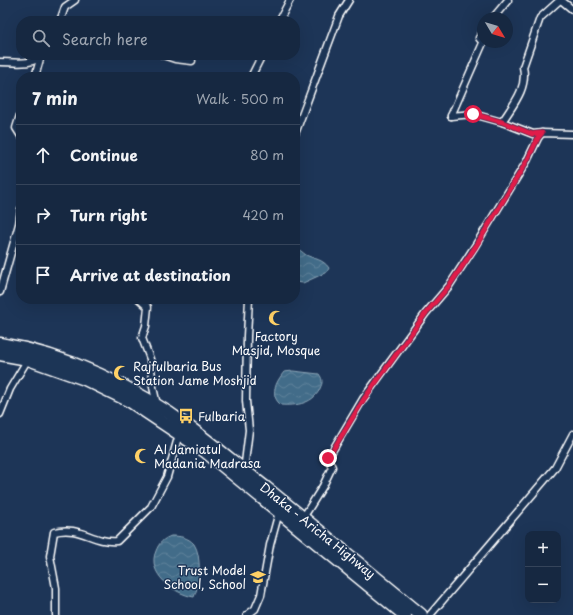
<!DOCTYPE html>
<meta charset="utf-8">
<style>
:root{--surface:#162841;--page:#1f3048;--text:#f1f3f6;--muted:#9ea6b1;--line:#35445a}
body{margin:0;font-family:"Playpen Sans",sans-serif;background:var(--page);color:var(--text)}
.controls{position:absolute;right:12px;bottom:12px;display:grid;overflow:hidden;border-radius:8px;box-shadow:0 4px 16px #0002}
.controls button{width:36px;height:36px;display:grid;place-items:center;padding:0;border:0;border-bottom:1px solid var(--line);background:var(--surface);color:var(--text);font:20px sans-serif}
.compass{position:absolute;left:477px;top:12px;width:36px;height:36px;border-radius:50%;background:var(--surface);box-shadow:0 4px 16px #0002;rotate:128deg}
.stop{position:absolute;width:12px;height:12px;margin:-9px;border:3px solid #e11d48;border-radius:50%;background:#fff}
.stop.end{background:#e11d48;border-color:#fff;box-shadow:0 1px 4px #0008}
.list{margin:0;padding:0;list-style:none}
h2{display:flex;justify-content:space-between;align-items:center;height:52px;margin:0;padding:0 16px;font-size:17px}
h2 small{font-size:13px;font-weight:400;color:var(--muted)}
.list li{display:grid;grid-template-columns:26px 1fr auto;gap:12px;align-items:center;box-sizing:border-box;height:60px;padding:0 16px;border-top:1px solid var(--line)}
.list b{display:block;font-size:15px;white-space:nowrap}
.list em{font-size:13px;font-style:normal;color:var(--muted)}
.icon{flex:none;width:22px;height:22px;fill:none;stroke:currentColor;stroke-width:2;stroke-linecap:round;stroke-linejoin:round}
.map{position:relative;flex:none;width:573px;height:615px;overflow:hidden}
.search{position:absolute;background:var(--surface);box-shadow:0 4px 16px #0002;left:16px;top:16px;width:284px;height:44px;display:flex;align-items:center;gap:10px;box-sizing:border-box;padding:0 14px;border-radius:16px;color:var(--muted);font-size:15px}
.panel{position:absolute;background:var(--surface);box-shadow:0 4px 16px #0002;left:16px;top:72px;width:284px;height:232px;border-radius:16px}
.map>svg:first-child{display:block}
.water{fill:url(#water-waves);stroke:#8ea7b8}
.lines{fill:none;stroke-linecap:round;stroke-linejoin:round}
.street-casing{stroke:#fff;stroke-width:9}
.highway-casing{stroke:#fff;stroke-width:15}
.street{stroke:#1d3557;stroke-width:6}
.highway{stroke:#1d3557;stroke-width:12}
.route{stroke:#e11d48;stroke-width:5}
.labels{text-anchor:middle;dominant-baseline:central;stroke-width:3;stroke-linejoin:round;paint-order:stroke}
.poi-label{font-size:12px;fill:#fff;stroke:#1d3557;text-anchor:start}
.street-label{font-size:12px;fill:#fff;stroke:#1d3557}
</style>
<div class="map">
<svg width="573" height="615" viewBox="0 0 573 615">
<defs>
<pattern id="water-waves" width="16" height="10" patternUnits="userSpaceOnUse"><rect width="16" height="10" fill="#426c89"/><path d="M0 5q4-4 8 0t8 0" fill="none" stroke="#5e829b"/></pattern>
</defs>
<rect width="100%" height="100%" fill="#1d3557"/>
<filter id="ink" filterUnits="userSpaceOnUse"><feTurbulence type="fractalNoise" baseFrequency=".025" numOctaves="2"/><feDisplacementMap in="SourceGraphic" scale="8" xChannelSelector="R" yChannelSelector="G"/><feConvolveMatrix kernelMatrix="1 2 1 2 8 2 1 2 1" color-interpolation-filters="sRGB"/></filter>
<g filter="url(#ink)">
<g class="water">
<path d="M295,247C299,249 302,252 306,255C314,259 323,259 329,268L327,272L303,283L295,282Z"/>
<path d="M293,371L319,374C322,378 323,382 321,386C315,404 296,406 281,405C269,395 276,382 284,372Z"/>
<path d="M171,536C179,536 188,537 194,544C202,556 200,584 194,597C174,594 146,573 156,551C159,543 163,539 171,536Z"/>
</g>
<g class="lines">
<g class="street-casing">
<g id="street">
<polyline points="561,0 573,10"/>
<polyline points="493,18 508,0"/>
<polyline points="60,21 65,7 75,0"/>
<polyline points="279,21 290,0"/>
<polyline points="163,55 175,59 192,61"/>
<path d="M0,62C13,62 33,66 43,55"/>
<polyline points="35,77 40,59"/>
<polyline points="251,77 262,55"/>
<polyline points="21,112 16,128 21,136"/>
<polyline points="451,116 473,114 502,122 533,134 542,133 573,134"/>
<polyline points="451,116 483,43 479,38 483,32"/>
<path d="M502,122C513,105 528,88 523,67L540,18L560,0"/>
<polyline points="295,134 339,16 349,0"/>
<polyline points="0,292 19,224 21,209"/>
<polyline points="139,299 148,307 146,326 142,338 150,359 153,387 157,405"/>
<polyline points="0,414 10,389 28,359"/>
<polyline points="244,471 249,430 246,401 247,336 249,299"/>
<polyline points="303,518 323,486 332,467 328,458 363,399 426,313 449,286 475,246 527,161 538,138 542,133"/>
<path d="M56,615V588L50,556L54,532C80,525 92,543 117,541L151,507L167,477L179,434"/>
<polyline points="247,615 255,609 261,595 270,545 279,512"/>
<polyline points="430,615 555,468 573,434"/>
</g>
</g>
<g class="highway-casing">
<g id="highway">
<path d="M0,344C67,355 135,387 190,428C216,447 240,468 266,488C318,530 369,572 421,615"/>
<polyline points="0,354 28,359 85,379 130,401 205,451 405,615"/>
</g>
</g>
<use href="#street" class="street"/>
<use href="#highway" class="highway"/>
</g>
</g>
<g class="lines" filter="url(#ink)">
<polyline class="route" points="328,458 364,399 426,313 449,286 476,246 527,161 538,138 542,133 532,134 502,122 473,114"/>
</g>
<defs>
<g id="mosque-bare" transform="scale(1.2)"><path d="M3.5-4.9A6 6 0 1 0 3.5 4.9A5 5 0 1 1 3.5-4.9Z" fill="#ffd166" stroke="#1d3557" stroke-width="2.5" paint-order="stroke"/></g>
<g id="bus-bare" transform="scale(1.2)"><path d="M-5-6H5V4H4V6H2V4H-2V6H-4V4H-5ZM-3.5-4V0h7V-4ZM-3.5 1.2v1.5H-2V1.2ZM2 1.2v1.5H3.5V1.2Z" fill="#ffd166" stroke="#1d3557" stroke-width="2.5" paint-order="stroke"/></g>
<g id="school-bare" transform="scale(1.2)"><path d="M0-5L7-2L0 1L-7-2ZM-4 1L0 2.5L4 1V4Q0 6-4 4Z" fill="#ffd166" stroke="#1d3557" stroke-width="2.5" paint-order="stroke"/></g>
</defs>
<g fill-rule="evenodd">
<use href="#mosque-bare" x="276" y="318"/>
<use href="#mosque-bare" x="121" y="373"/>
<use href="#bus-bare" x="186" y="416"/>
<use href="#mosque-bare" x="142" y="456"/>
<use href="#school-bare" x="258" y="577"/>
</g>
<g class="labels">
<g class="poi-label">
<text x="276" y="336" text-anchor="middle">Factory<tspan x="276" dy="14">Masjid, Mosque</tspan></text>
<text x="133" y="366">Rajfulbaria Bus<tspan x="133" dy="14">Station Jame Moshjid</tspan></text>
<text x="198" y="416">Fulbaria</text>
<text x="154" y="449">Al Jamiatul<tspan x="154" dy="14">Madania Madrasa</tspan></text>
<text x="246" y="570" text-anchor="end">Trust Model<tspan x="246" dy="14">School, School</tspan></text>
</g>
<g class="street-label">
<text transform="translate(318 530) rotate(39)">Dhaka - Aricha Highway</text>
</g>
</g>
</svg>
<div class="controls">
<button>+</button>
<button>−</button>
</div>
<svg class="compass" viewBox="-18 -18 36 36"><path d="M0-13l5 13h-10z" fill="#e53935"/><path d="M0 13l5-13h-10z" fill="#9ea6b1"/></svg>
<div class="stop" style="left:473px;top:114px"></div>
<div class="stop end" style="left:328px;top:458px"></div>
<div class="search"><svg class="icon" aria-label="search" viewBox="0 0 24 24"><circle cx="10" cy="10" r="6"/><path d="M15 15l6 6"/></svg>Search here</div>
<section class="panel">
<h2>7 min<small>Walk · 500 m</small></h2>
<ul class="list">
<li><svg class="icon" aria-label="ahead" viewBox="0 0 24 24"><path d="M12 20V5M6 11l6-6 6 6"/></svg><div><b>Continue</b></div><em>80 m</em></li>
<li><svg class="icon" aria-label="right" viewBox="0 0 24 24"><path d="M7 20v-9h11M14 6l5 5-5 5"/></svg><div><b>Turn right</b></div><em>420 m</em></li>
<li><svg class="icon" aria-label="arrive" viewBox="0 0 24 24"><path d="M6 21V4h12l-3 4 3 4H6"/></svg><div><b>Arrive at destination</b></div></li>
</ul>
</section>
</div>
